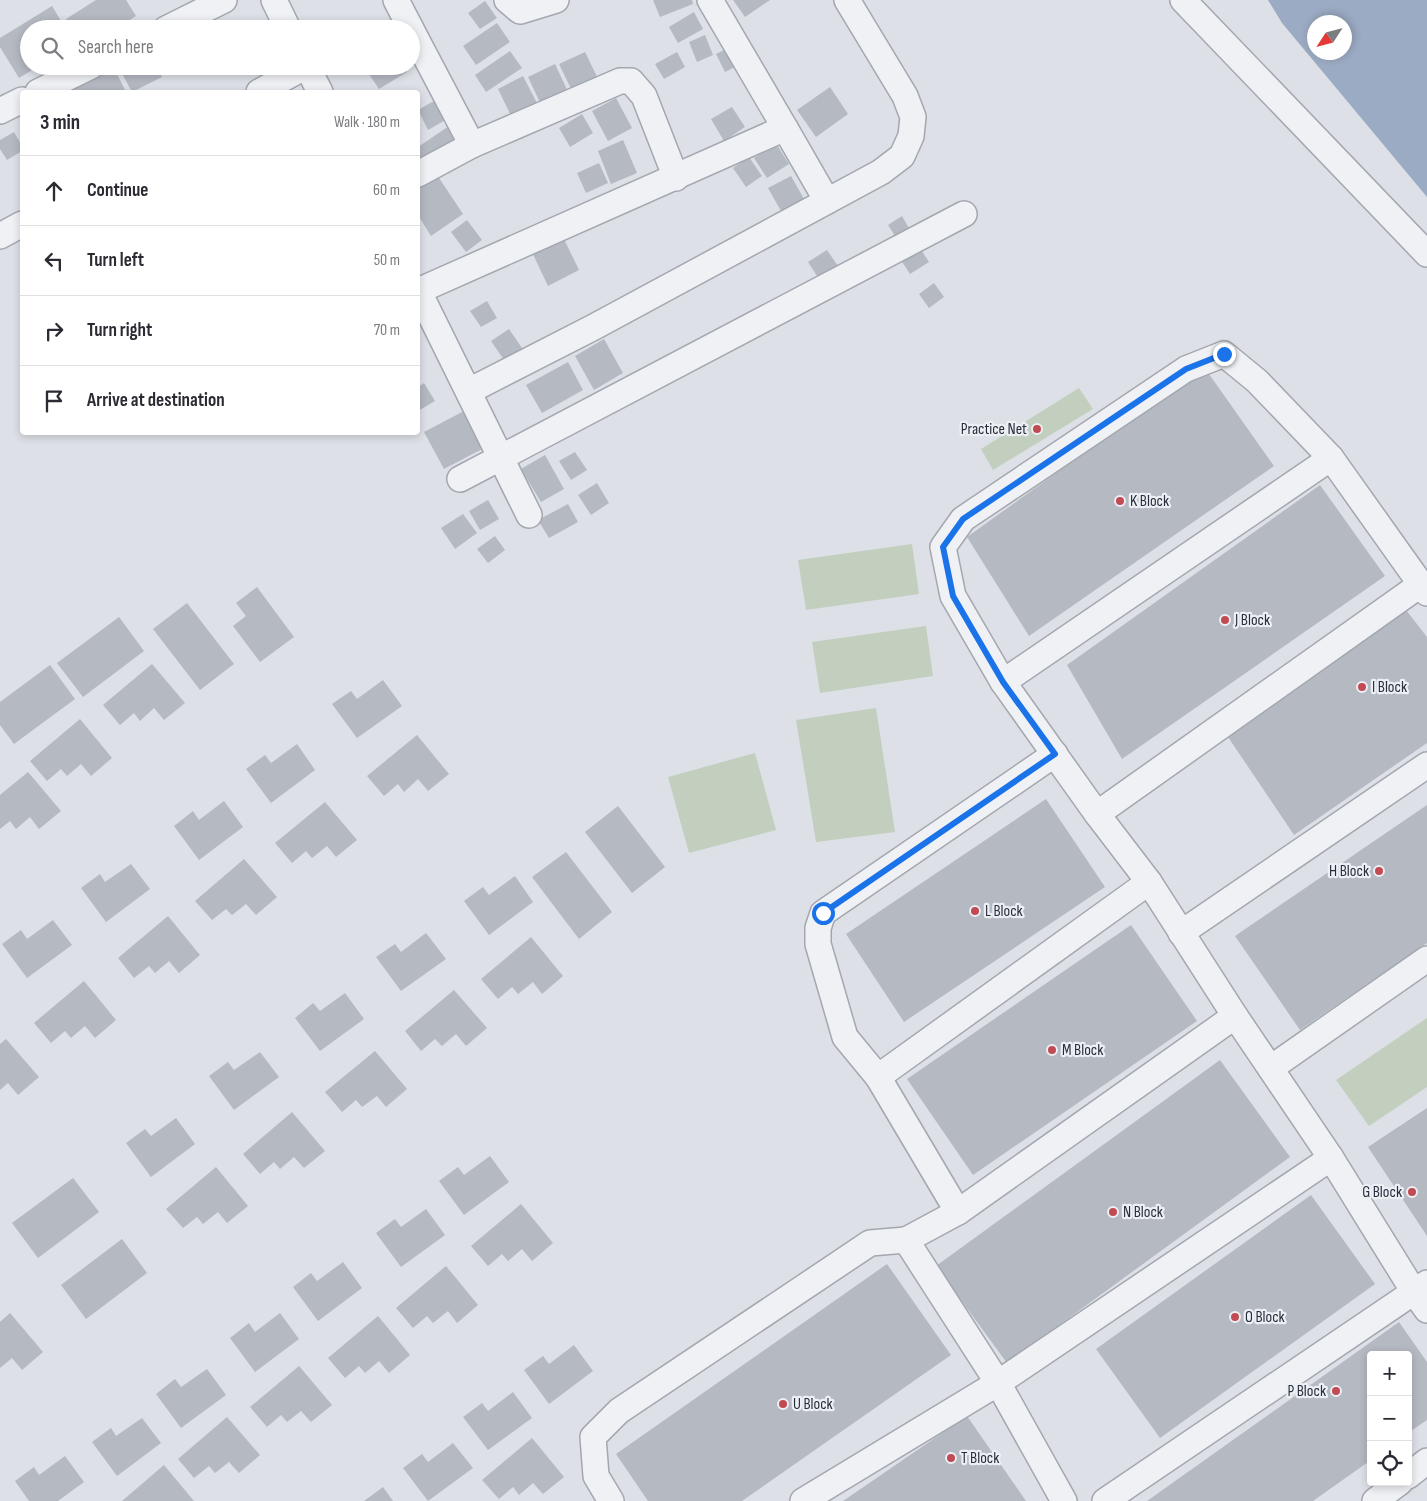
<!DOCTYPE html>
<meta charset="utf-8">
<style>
:root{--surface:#fff;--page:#f7f7f7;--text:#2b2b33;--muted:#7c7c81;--line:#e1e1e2}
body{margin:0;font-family:"Sofia Sans Condensed",sans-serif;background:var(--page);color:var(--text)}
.controls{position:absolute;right:15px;bottom:15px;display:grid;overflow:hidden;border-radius:5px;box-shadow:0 2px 8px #0003}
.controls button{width:45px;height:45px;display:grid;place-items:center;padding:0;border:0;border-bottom:1px solid var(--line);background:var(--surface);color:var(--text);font:25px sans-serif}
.compass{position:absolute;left:1307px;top:15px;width:45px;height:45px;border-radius:50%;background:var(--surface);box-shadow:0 2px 8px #0003;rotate:234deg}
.stop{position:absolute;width:15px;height:15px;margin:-11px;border:4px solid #1a73e8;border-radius:50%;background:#fff}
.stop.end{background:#1a73e8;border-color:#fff;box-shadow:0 1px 5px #0008}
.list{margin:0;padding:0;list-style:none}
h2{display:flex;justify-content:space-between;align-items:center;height:65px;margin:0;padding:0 20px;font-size:21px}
h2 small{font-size:16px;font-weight:400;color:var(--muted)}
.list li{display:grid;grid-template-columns:32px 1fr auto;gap:15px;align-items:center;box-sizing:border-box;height:70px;padding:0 20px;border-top:1px solid var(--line)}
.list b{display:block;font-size:19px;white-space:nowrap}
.list em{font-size:16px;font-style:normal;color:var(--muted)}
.icon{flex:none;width:28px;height:28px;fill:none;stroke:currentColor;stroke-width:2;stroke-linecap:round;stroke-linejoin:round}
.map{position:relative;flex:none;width:1427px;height:1501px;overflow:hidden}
.search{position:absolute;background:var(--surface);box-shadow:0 2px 8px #0003;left:20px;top:20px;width:400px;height:55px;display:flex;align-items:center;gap:12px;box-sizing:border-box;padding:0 18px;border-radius:28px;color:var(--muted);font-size:19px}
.panel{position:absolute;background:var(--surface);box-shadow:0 2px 8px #0003;left:20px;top:90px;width:400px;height:345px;border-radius:5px}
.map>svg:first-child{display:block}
.green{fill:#c2cfbf}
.water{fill:#9babc3;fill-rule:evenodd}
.building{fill:#b5b9c2}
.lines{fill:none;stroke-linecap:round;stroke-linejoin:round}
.street-casing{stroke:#a3a7af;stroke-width:28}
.street{stroke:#f0f1f5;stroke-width:25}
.route{stroke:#1a73e8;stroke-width:6}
.poi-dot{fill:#c24b53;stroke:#eceff4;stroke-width:2}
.labels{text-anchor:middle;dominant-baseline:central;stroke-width:4.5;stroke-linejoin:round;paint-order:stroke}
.poi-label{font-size:16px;fill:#282d3b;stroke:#eceff4;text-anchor:start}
</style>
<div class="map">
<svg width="1427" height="1501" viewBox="0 0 1427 1501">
<rect width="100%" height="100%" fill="#dde0e6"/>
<g class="green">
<polygon points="1079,388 1093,409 993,470 981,449"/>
<polygon points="912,544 919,594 806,610 798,560"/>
<polygon points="926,626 933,676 820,693 812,642"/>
<polygon points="876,708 895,832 816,842 796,720"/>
<polygon points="755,753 776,830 689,853 668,777"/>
<polygon points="1427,1018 1427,1087 1369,1126 1336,1080"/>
</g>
<path class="water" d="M1268,0H1427V197L1282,23ZM1314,22H1344V52H1314Z"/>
<g class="building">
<polygon points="96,0 126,0 136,16 115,29 72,29 66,19"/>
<polygon points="653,0 692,0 693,4 660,17"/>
<polygon points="733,0 770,0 745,17"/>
<polygon points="485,1 497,18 480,29 468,13"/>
<polygon points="52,6 66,29 29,29 29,66 39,66 19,78 0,47 0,38"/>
<polygon points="694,12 703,29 678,43 669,27"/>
<polygon points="497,23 510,42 476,65 463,46"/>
<polygon points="705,35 713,55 697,62 689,42"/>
<polygon points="732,46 741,64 725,72 716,54"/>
<polygon points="510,51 522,68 486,92 475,75"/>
<polygon points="585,52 601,85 575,97 559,64"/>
<polygon points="677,52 685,67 664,79 655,64"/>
<polygon points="555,64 571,98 544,111 528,77"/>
<polygon points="102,66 113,66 126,92 57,92"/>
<polygon points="118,66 156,66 162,77 132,92"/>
<polygon points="368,66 404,66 407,72 379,89 365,68"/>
<polygon points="523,76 538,105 512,118 498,89"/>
<polygon points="830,87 848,114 816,137 797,110"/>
<polygon points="443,96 454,115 428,130 418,110"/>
<polygon points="616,98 632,128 608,141 592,111"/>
<polygon points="732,107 745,127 724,141 711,119"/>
<polygon points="582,114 593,133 570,147 559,128"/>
<polygon points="452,124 464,142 426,167 418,155 418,147"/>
<polygon points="14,132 22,146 22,151 7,160 0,149 0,140"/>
<polygon points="623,140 637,173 611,184 598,151"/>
<polygon points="777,145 789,164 767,178 754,158"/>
<polygon points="749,157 762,176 746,187 733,168"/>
<polygon points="599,163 608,183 586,193 577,173"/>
<polygon points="437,175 463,214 431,236 418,215 418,188"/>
<polygon points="791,176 804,199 781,211 768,188"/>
<polygon points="902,216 910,230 897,239 888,225"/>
<polygon points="467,220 482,240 466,252 451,232"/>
<polygon points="561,233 579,270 548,286 530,248"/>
<polygon points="918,245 929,262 910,274 899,257"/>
<polygon points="827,250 838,266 819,279 808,262"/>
<polygon points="934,283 944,297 929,308 919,294"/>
<polygon points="487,301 497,318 481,327 470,311"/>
<polygon points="509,329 522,348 504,360 491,341"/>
<polygon points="604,339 623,373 594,390 575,356"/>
<polygon points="568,362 583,390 542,413 526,385"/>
<polygon points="1204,367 1274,466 1029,636 967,537"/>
<polygon points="424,383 435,401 418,411 418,387"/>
<polygon points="464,411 484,448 444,469 424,432"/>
<polygon points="575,452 587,470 571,480 559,461"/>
<polygon points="545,455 564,489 541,502 521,469"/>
<polygon points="597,483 609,503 591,515 578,495"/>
<polygon points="1320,485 1385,576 1122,759 1067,665"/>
<polygon points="488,500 499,519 480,530 469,511"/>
<polygon points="568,504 578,522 549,538 538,520"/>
<polygon points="463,514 477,533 455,549 441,528"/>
<polygon points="495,536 505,550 488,563 477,549"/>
<polygon points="257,587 294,637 260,662 233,626 246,616 236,603"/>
<polygon points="187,603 234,664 200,690 153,629"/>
<polygon points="1406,610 1427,637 1427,743 1294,835 1228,737"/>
<polygon points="119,617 144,651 83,697 57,663"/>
<polygon points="152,664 185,703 164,720 154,708 140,721 134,713 120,725 103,705"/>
<polygon points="50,665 75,699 14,744 0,725 0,702"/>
<polygon points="383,680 402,706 357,738 332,704 351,691 357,699"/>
<polygon points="80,719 112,758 91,776 81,764 67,776 61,769 47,781 30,761"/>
<polygon points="417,735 449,774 428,791 418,779 404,792 398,784 384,796 367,776"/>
<polygon points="297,744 315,770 271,803 246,769 265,755 271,763"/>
<polygon points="28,772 61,811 39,829 30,817 16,829 10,821 0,829 0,795"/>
<polygon points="1046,799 1105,887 904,1022 846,934"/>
<polygon points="224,801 243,827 199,860 174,826 193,811 199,820"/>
<polygon points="325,802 357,840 336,857 327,846 312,858 306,851 292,863 275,843"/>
<polygon points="1427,805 1427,943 1300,1030 1235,936"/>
<polygon points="618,806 665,867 632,893 585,832"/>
<polygon points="566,852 612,912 579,939 532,877"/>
<polygon points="244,859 277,897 256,915 246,904 232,915 226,909 212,920 195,901"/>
<polygon points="131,864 150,889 106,922 81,888 100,874 105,882"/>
<polygon points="515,876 533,902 489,935 464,901 483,887 489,895"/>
<polygon points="168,916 200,955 179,973 169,961 155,973 149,966 134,978 118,958"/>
<polygon points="53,920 72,945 27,978 2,944 21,930 27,939"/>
<polygon points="1131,925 1197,1021 973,1175 907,1079"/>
<polygon points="426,933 446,959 401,991 376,957 395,944 401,952"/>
<polygon points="531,937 563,976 542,994 533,982 518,994 512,987 498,999 481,979"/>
<polygon points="84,981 116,1020 95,1038 85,1026 71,1038 65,1031 51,1043 34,1023"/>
<polygon points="454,990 487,1028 466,1046 456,1034 442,1046 435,1039 421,1051 405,1031"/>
<polygon points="345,993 364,1019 320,1051 295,1018 313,1003 320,1011"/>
<polygon points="6,1039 39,1077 18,1095 8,1083 0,1090 0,1044"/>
<polygon points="375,1051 407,1089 386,1107 377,1096 362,1107 356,1100 342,1112 325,1092"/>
<polygon points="260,1052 279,1077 234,1110 209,1076 228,1062 234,1070"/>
<polygon points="1220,1060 1290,1157 1007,1363 936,1266"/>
<polygon points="1427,1108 1427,1236 1368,1147"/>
<polygon points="292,1112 325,1151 304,1168 294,1157 280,1169 274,1162 260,1174 243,1154"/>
<polygon points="176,1118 195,1144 151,1177 126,1143 145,1129 151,1136"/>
<polygon points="490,1156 509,1182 464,1215 439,1181 458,1167 464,1175"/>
<polygon points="216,1167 248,1206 227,1223 218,1212 203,1224 197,1217 183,1228 166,1209"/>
<polygon points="73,1178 99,1212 38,1258 12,1223"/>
<polygon points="1311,1195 1375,1284 1160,1438 1096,1349"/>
<polygon points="521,1204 553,1243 532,1261 522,1249 508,1261 502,1254 488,1266 471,1246"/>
<polygon points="426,1209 445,1235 401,1267 376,1233 395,1219 401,1227"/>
<polygon points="122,1239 147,1273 86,1319 61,1285"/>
<polygon points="343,1262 362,1288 318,1321 293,1287 311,1273 317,1281"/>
<polygon points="887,1264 951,1355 742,1501 648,1501 616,1454"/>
<polygon points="446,1266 478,1305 457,1323 448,1311 433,1323 427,1316 413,1328 396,1308"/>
<polygon points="10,1313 43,1352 22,1370 12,1358 0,1368 0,1322"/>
<polygon points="280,1313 299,1339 255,1372 230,1338 249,1323 255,1332"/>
<polygon points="378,1316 410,1355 389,1373 379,1361 365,1373 359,1366 345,1378 328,1358"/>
<polygon points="1399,1322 1427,1362 1427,1420 1408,1433 1408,1355 1371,1355 1371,1460 1313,1501 1147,1501"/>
<polygon points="574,1345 593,1371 549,1404 524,1370 543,1356 549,1364"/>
<polygon points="299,1366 332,1405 311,1422 301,1411 287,1422 281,1415 267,1427 250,1407"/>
<polygon points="207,1369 226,1395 181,1428 156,1394 175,1379 181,1387"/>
<polygon points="513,1392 532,1418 488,1450 463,1417 482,1403 488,1411"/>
<polygon points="967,1416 1026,1501 843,1501"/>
<polygon points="227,1417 260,1455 239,1473 229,1462 215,1473 209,1466 194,1478 178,1459"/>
<polygon points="142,1418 161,1443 117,1476 92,1442 111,1428 116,1436"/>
<polygon points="532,1438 564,1477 543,1494 533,1483 519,1495 513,1487 499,1499 482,1480"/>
<polygon points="453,1443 473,1468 428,1501 403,1468 422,1454 428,1462"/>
<polygon points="65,1456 84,1482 58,1501 29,1501 15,1481 34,1467 39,1475"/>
<polygon points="164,1465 194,1501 122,1501"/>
<polygon points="383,1487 393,1501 364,1501"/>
</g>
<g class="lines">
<g class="street-casing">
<g id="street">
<polyline points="274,0 288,29"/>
<polyline points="396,0 411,29"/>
<polyline points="507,0 520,11 556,0"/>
<polyline points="1183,0 1427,254"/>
<polyline points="166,29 224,0"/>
<polyline points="411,29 472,145 620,81 631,81 644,96 676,178"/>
<polyline points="307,66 320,92"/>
<polyline points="38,92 91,66"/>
<polyline points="259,92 306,66"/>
<polyline points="0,111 22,100"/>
<polyline points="785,128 827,201"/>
<polyline points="418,174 472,145"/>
<polyline points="0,236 22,224"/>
<polyline points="418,290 529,515"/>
<polyline points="418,291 785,128 710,0"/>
<polyline points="469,391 594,327 881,172 902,156 911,136 913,117 905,96 847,0"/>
<polyline points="460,479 964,214"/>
<polyline points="1427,593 1331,458 1257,381 1224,354 1186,369 963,519 943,547 953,596 1003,682 1097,814 1149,882 1235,1016 1331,1158 1414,1292 1427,1310"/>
<polyline points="1003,682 1331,458"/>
<polyline points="1097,814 1420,585"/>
<polyline points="1181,933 1427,765"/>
<polyline points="1271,1068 1427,959"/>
<polyline points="878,1077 1149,882"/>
<polyline points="958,1212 878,1077 845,1037 818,944 818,928 823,913 1055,754"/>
<polyline points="906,1240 958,1212 1235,1016"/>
<polyline points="1408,1476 1427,1461"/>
<polyline points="611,1501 596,1476 593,1437 619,1411 870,1243 906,1240 998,1383 1064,1501"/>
<polyline points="803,1501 998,1383 1331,1158"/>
<polyline points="1105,1501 1427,1283"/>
<polyline points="1375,1501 1400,1482"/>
</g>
</g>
<use href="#street" class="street"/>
</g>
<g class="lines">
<polyline class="route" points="823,913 1055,754 1003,682 953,596 943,547 963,519 1186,369 1224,354"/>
</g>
<g class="poi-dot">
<circle cx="1037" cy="429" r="5"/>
<circle cx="1120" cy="501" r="5"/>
<circle cx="1225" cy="620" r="5"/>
<circle cx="1362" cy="687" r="5"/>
<circle cx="1379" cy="871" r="5"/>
<circle cx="975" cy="911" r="5"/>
<circle cx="1052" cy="1050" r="5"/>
<circle cx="1412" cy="1192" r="5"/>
<circle cx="1113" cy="1212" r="5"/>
<circle cx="1235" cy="1317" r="5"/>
<circle cx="1336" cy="1391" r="5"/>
<circle cx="783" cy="1404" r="5"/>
<circle cx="951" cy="1458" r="5"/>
</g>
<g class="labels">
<g class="poi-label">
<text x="1027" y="429" text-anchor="end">Practice Net</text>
<text x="1130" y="501">K Block</text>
<text x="1235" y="620">J Block</text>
<text x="1372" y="687">I Block</text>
<text x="1369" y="871" text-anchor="end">H Block</text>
<text x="985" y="911">L Block</text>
<text x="1062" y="1050">M Block</text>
<text x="1402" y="1192" text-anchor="end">G Block</text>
<text x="1123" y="1212">N Block</text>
<text x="1245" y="1317">O Block</text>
<text x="1326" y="1391" text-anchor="end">P Block</text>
<text x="793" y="1404">U Block</text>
<text x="961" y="1458">T Block</text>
</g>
</g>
</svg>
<div class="controls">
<button>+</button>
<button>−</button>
<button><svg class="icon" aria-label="locate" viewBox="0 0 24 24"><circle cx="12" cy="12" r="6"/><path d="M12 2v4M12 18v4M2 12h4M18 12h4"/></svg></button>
</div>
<svg class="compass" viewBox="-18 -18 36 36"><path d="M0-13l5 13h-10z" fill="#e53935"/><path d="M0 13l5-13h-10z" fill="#7c7c81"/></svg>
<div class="stop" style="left:823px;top:913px"></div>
<div class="stop end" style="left:1224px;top:354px"></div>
<div class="search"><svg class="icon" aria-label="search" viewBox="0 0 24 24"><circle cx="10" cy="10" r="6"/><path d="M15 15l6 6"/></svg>Search here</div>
<section class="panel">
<h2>3 min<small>Walk · 180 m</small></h2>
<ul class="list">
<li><svg class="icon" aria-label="ahead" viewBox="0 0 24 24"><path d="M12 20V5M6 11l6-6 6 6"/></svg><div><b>Continue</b></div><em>60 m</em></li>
<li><svg class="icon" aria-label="left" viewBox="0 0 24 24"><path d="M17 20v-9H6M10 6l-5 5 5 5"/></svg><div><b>Turn left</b></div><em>50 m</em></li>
<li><svg class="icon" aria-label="right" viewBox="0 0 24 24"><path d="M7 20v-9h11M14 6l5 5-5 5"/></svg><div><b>Turn right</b></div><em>70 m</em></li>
<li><svg class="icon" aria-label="arrive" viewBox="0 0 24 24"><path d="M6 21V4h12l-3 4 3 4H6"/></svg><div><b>Arrive at destination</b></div></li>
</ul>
</section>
</div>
